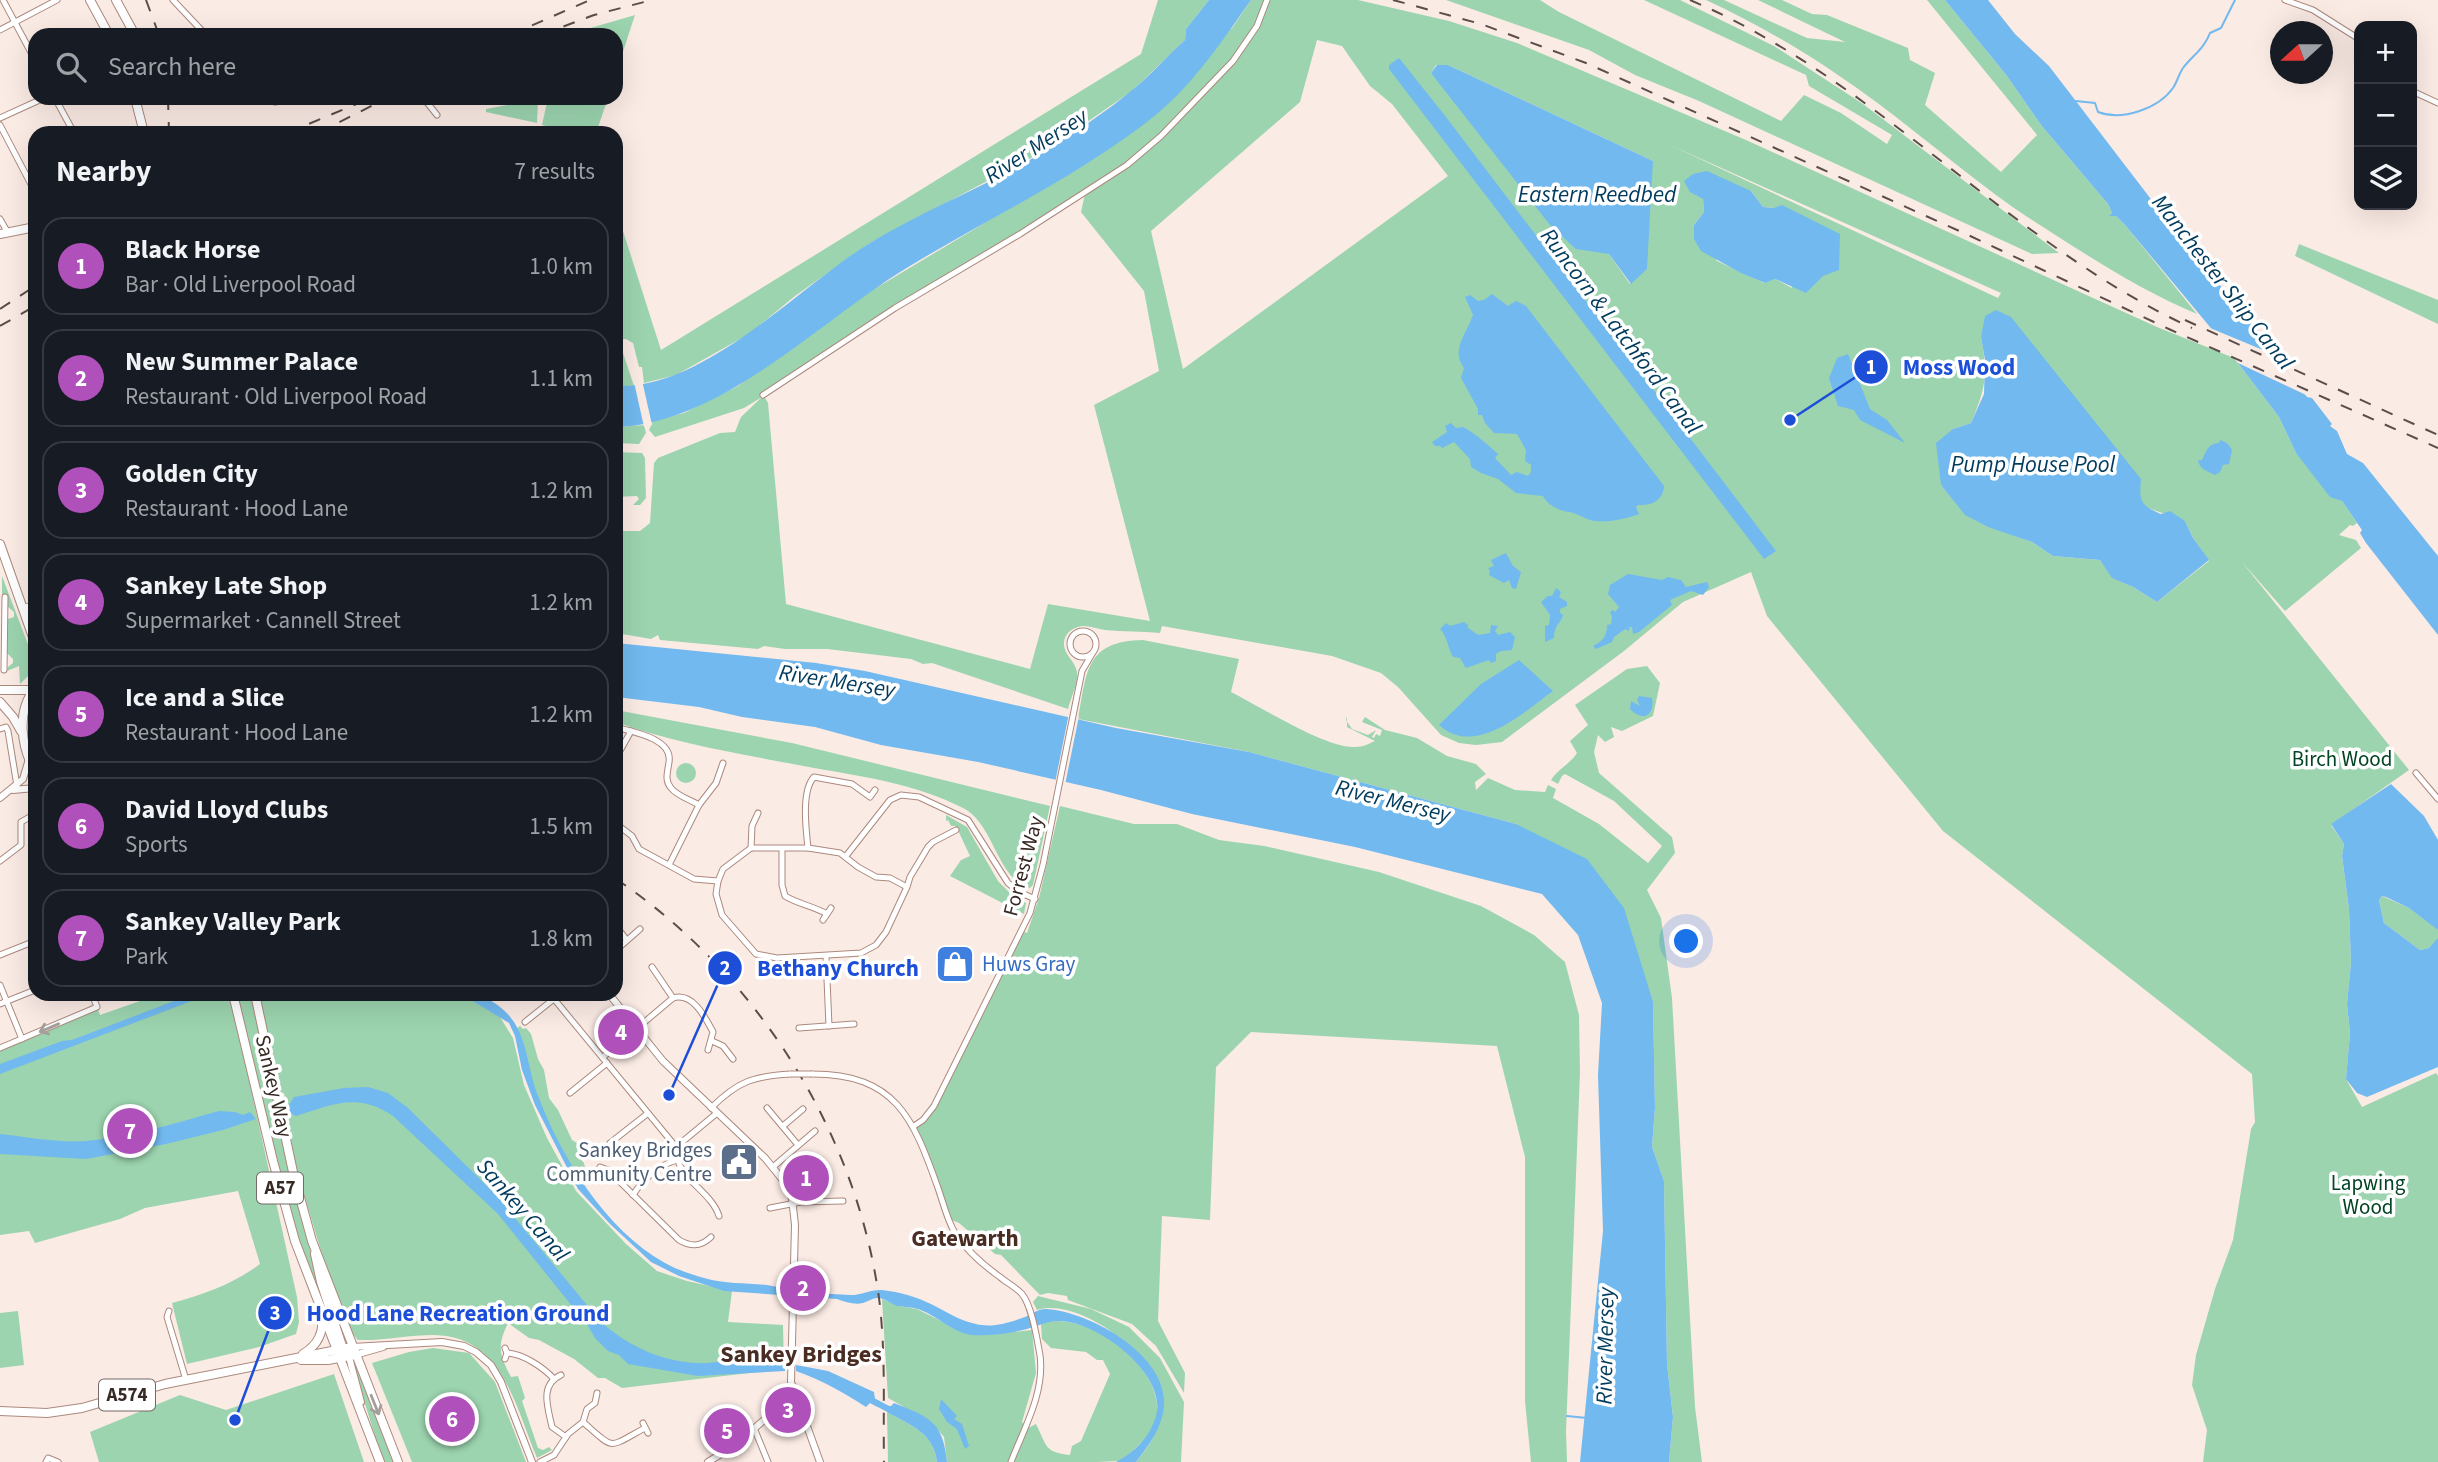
<!DOCTYPE html>
<meta charset="utf-8">
<style>
:root{--surface:#171b24;--page:#242831;--text:#f1f3f6;--muted:#9ea1a6;--line:#363941;--accent:#b051bb}
body{margin:0;font-family:"Source Sans 3",sans-serif;background:var(--page);color:var(--text)}
.controls{position:absolute;right:21px;top:21px;display:grid;overflow:hidden;border-radius:14px;box-shadow:0 7px 28px #0002}
.controls button{width:63px;height:63px;display:grid;place-items:center;padding:0;border:0;border-bottom:2px solid var(--line);background:var(--surface);color:var(--text);font:35px sans-serif}
.compass{position:absolute;left:2270px;top:21px;width:63px;height:63px;border-radius:50%;background:var(--surface);box-shadow:0 7px 28px #0002;rotate:249deg}
.you{position:absolute;left:1687px;top:942px;width:24px;height:24px;margin:-18px;border:5px solid #fff;border-radius:50%;background:#1a73e8;box-shadow:0 0 0 10px #1a73e833}
.badge{display:grid;place-items:center;width:46px;height:46px;border-radius:50%;background:var(--accent);color:#fff;font-size:23px;font-weight:700}
.pin{position:absolute;translate:-50% -50%;border:4px solid #fff;box-shadow:0 2px 7px #0006}
.list{margin:0;padding:0;list-style:none}
h2{display:flex;justify-content:space-between;align-items:center;height:91px;margin:0;padding:0 28px;font-size:30px}
h2 small{font-size:23px;font-weight:400;color:var(--muted)}
.list li{display:grid;grid-template-columns:46px 1fr auto;gap:21px;align-items:center;box-sizing:border-box;height:98px;margin:0 14px 14px;padding:0 14px;border:2px solid var(--line);border-radius:21px}
.list b{display:block;font-size:26px;white-space:nowrap}
.list p{margin:0;font-size:23px;white-space:nowrap;color:var(--muted)}
.list em{font-size:23px;font-style:normal;color:var(--muted)}
.icon{flex:none;width:38px;height:38px;fill:none;stroke:currentColor;stroke-width:2;stroke-linecap:round;stroke-linejoin:round}
.map{position:relative;flex:none;width:2438px;height:1462px;overflow:hidden}
.search{position:absolute;background:var(--surface);box-shadow:0 7px 28px #0002;left:28px;top:28px;width:595px;height:77px;display:flex;align-items:center;gap:18px;box-sizing:border-box;padding:0 24px;border-radius:21px;color:var(--muted);font-size:26px}
.panel{position:absolute;background:var(--surface);box-shadow:0 7px 28px #0002;left:28px;top:126px;width:595px;height:875px;border-radius:21px}
.map>svg:first-child{display:block}
.green{fill:#9cd4af;fill-rule:evenodd}
.water{fill:#72b9ef}
.pier{fill:#fbebe5}
.lines{fill:none;stroke-linecap:round;stroke-linejoin:round}
.stream{stroke:#72b9ef;stroke-width:2}
.canal{stroke:#72b9ef;stroke-width:6}
.minor-casing{stroke:#ac897d;stroke-width:7}
.tertiary-casing{stroke:#ac897d;stroke-width:8}
.primary-casing{stroke:#ac897d;stroke-width:10}
.trunk-casing{stroke:#ac897d;stroke-width:10}
.minor{stroke:#fff;stroke-width:5}
.tertiary{stroke:#fff;stroke-width:6}
.primary{stroke:#fff;stroke-width:8}
.trunk{stroke:#fff;stroke-width:8}
.rail{stroke:#5b4d48;stroke-width:2;stroke-dasharray:12 12;stroke-linecap:butt}
.minor-bridge-casing{stroke:#ac897d;stroke-width:7;stroke-linecap:butt}
.minor-bridge{stroke:#fff;stroke-width:5}
.oneway{stroke:#a59f9c}
.labels{text-anchor:middle;dominant-baseline:central;stroke-width:7;stroke-linejoin:round;paint-order:stroke}
.shield{fill:#fff;stroke:#736966;stroke-width:2}
.shield-label{font-size:19px;font-weight:bold;fill:#372924}
.park-label{font-size:21px;fill:#024424;stroke:#fff}
.street-label{font-size:21px;fill:#372924;stroke:#fff}
.shop-label{font-size:21px;fill:#366cbe;stroke:#fff;text-anchor:start}
.service-label{font-size:21px;fill:#4e5e75;stroke:#fff;text-anchor:end}
.water-label{font-size:23px;font-style:italic;fill:#003b5e;stroke:#fff}
.neighbourhood-label{font-size:23px;font-weight:bold;fill:#492c22;stroke:#fff}
.quarter-label{font-size:24px;font-weight:bold;fill:#492c22;stroke:#fff}
.leader{fill:none;stroke:#1d4ed8;stroke-width:2.5}
.callout-dot{fill:#1d4ed8;stroke:#fff;stroke-width:2.5}
.mark-label{font-size:21px;text-anchor:middle;font-weight:bold;fill:#fff}
.callout-label{font-size:23px;text-anchor:middle;font-weight:bold;fill:#1d4ed8;stroke:#fff;stroke-width:7;stroke-linejoin:round;paint-order:stroke}
</style>
<div class="map">
<svg width="2438" height="1462" viewBox="0 0 2438 1462">
<rect width="100%" height="100%" fill="#fbebe5"/>
<g class="green">
<polygon points="1158,0 1209,0 1186,29 1185,40 1132,91 1048,149 870,243 795,296 749,334 676,375 644,383 642,367 639,367 633,343 626,339 616,340 616,209 661,350 1141,54"/>
<path d="M1251,0H1358L1449,21L1517,43L1746,140L2157,327L2234,358L2279,417L2296,453L2342,501L2357,523L2353,526L2350,525L2339,535L2356,540L2361,548L2285,611L2242,562L2409,770L2331,825L2344,844L2342,856L2349,909L2351,963L2347,1004L2350,1033L2346,1079L2362,1107L2436,1073L2438,1076V1462H2203L2207,1430L2192,1385L2196,1355L2215,1289L2233,1240L2251,1129L2255,1122L2252,1074L1943,831L1767,616L1751,572L1683,602L1624,651L1502,742L1476,745L1459,743L1441,735L1398,687L1381,673L1332,656L1162,626L1160,633C1142,631 1123,632 1105,630C1096,629 1086,624 1078,627C1071,629 1065,634 1064,642C1063,655 1075,660 1077,672C1078,685 1071,697 1068,709L932,663L923,664L911,659L827,649H785L764,646L758,649L660,640L658,635L651,639L616,633V531H640L650,523L654,463L658,458L720,433L735,432L741,417L762,397L744,408L655,437L649,430L653,421L684,413L738,386L861,297L1018,203L1232,28ZM1317,40L1342,46L1370,86L1392,104L1448,176L1183,369L1151,231L1300,102ZM1436,65H1448L1653,161L1630,284L1609,254L1431,73ZM1670,145L2001,293L1998,298ZM1751,191L1763,207L1774,208L1792,288L1775,279L1764,283L1717,261L1694,225L1704,212L1703,198ZM1085,194L1081,212L1144,291L1159,371L1094,405L1150,621L1048,604L1030,669L786,604L768,403L764,396L895,308ZM1981,337L2139,498L2145,507L2185,521L2193,538L2209,561L2157,602L2133,587L2113,578L2100,560L2053,556L2032,542L1983,524L1966,515L1941,485L1953,429L1971,423C1986,388 1988,374 1981,337Z"/>
<polygon points="1446,0 1540,0 1559,12 1781,121 1804,95 1841,113 1887,144 1892,135 1809,86 1806,75 1644,0 1680,0 1774,46 1863,104 2059,253 2032,254 1699,101 1635,75 1589,50"/>
<path d="M1706,0H1724L1807,38L1845,42L1758,0H1782L1812,14L1827,15L1908,48L1910,60L1935,73L1925,105L2001,172L2037,135L1927,0H1945L2007,76L2041,125L2108,204L2112,213L2110,216H2116L2125,225L2197,314C2152,295 2112,271 2071,245C2046,229 2020,213 1996,195C1942,155 1891,110 1835,73C1794,45 1751,21 1706,0Z"/>
<polygon points="635,15 616,73 616,35 590,35 587,29"/>
<polygon points="548,98 608,98 596,133 562,133 549,127 547,133 539,133 541,128 546,126 542,125"/>
<polygon points="538,99 537,123 486,112 486,109"/>
<polygon points="2299,244 2438,300 2438,324 2295,256"/>
<polygon points="616,349 623,353 634,386 616,386"/>
<polygon points="644,425 646,433 639,444 616,443 616,427"/>
<polygon points="616,452 642,453 645,458 646,498 640,505 633,505 639,499 637,496 616,497"/>
<polygon points="2,576 32,655 31,667 34,670 20,684 19,666 7,671 8,667 13,663 13,659 7,653 8,619 14,617 14,612 8,607 7,596 2,594"/>
<path d="M1143,640L1239,659L1231,692C1259,706 1327,749 1355,747C1363,747 1368,744 1375,741L1347,727V716L1346,720L1352,729L1368,735L1376,730L1372,737L1374,738L1376,734L1380,736L1382,730L1362,722L1365,717L1385,730L1417,738L1447,756L1476,764L1486,774L1475,782L1476,790L1488,778L1515,790L1545,792L1548,785L1556,789L1553,798L1599,824L1648,863L1662,846L1614,801L1565,774L1562,776L1558,784L1551,780C1559,768 1570,764 1577,753L1570,741L1588,725L1575,705L1627,669L1647,666L1660,683L1653,716L1622,731L1611,727L1614,737L1605,742L1598,735L1594,752L1599,773L1672,837L1675,853L1647,890L1661,918L1672,998L1695,1407L1702,1462H1669L1673,1417L1667,1364L1664,1181L1652,1147L1655,1108L1653,1002L1516,824L1249,752L1078,719C1087,672 1085,641 1143,640Z"/>
<path d="M616,710L792,743L1050,806L1033,885L1030,888C997,880 994,823 963,808C916,784 866,777 814,768C747,755 680,745 616,722Z"/>
<circle cx="686" cy="773" r="10"/>
<polygon points="1060,806 1134,824 1177,824 1219,840 1264,846 1379,872 1481,906 1534,935 1565,962 1579,1015 1580,1072 1566,1432 1567,1462 1531,1462 1525,1401 1525,1157 1497,1046 1251,1032 1216,1067 1210,1220 1162,1216 1158,1321 1185,1373 1184,1393 1156,1346 1132,1324 1068,1300 1067,1296 1048,1293 1040,1295 1001,1255 995,1254 959,1223 949,1219 914,1126 931,1111 1022,931 1027,933 1039,898"/>
<polygon points="946,815 967,827 998,881 1011,894 1026,903 1024,914 950,876 961,860 970,856 956,826 951,826 948,820 946,821"/>
<polygon points="2382,896 2409,908 2435,927 2438,930 2438,939 2429,948 2420,950 2384,923 2379,900"/>
<path d="M160,994H227L233,1008L297,1297L299,1322L296,1334L259,1347L187,1364L172,1303C205,1294 233,1284 260,1264L238,1191L145,1208L120,1219L35,1243L29,1231L0,1235V1051L98,1009L100,1015Z"/>
<path d="M236,994H251C275,1108 300,1222 334,1333L305,1263L274,1156Z"/>
<path d="M258,994H461L500,1017L513,1038L524,1085L547,1138L576,1191L626,1244L657,1271L687,1281L732,1291L728,1322L783,1325L784,1369L622,1388L605,1378H598L574,1359L539,1340L529,1338L508,1323C497,1346 499,1354 511,1377L518,1376L525,1398L522,1401L538,1448L543,1450L549,1447L552,1450L537,1458C515,1405 502,1336 434,1335C408,1335 383,1341 358,1340L350,1331L326,1268L295,1164L281,1106L286,1104L284,1093L280,1094Z"/>
<polygon points="520,1026 523,1029 526,1028 531,1034 538,1059 544,1070 549,1098 558,1110 572,1140 580,1145 577,1150 580,1154 579,1157 584,1163 585,1168 588,1170 594,1167 597,1170 582,1184 563,1157 565,1154 560,1149 535,1093 516,1029"/>
<path d="M1038,1296L1091,1309L1129,1327L1160,1358L1184,1402L1181,1462H1136C1153,1441 1159,1431 1161,1404C1161,1399 1163,1393 1161,1388C1149,1351 1077,1297 1037,1310L1033,1302Z"/>
<path d="M882,1299L899,1306L917,1309L967,1334L983,1335L1032,1330L1036,1373L1022,1422L1028,1428L1036,1424C1047,1446 1044,1452 1070,1455L1072,1446L1081,1441L1110,1374L1103,1360H1097L1086,1352L1051,1348L1042,1339L1041,1324C1090,1304 1201,1392 1139,1445C1133,1450 1126,1458 1118,1461C1106,1462 1088,1462 1075,1462C1033,1462 990,1462 947,1462L944,1437L931,1422L888,1398Z"/>
<polygon points="18,1311 24,1365 0,1368 0,1313"/>
<polygon points="433,1348 469,1353 495,1382 526,1462 412,1462 372,1363 409,1352"/>
<polygon points="353,1365 355,1365 395,1462 383,1462"/>
<polygon points="334,1374 364,1462 99,1462 90,1432 180,1395 226,1410"/>
<path d="M887,1412C910,1425 934,1433 937,1462H888Z"/>
</g>
<g class="water">
<path d="M1209,0H1251C1223,40 1194,83 1157,114C1080,176 988,218 905,269C819,322 720,424 616,427V386C705,390 798,287 870,243C927,208 992,184 1048,149C1076,131 1106,112 1131,91C1150,76 1167,56 1185,40L1186,29Z"/>
<polygon points="1945,0 1988,0 2015,34 2049,66 2183,241 2275,351 2275,355 2307,397 2312,398 2332,424 2330,426 2337,431 2347,454 2363,463 2438,556 2438,635 2366,543 2360,533 2362,530 2342,501 2330,497 2296,453 2279,417 2215,333 2125,225 2116,216 2109,216 2112,213 2108,204 2041,125 2007,76"/>
<polygon points="1399,58 1446,117 1776,551 1764,559 1389,69 1389,65"/>
<polygon points="1437,65 1448,65 1653,161 1647,269 1631,284 1609,254 1576,249 1550,225 1431,73"/>
<polygon points="1707,171 1751,191 1763,207 1774,208 1782,205 1840,234 1839,270 1823,276 1806,293 1775,279 1765,283 1741,273 1701,251 1694,239 1694,225 1704,212 1703,199 1690,192 1684,181 1693,174"/>
<path d="M1492,294L1508,306L1516,301L1526,306L1664,486C1663,501 1651,506 1638,505L1636,507L1639,514C1625,519 1605,524 1590,520C1583,518 1577,513 1569,512C1560,511 1547,505 1543,496L1516,493L1498,479L1481,473L1471,467L1470,459L1454,442L1442,448L1440,446H1435L1432,442L1447,432L1445,426L1451,423L1456,428L1463,427C1476,434 1487,444 1498,454L1495,458L1511,475L1517,472L1528,476L1531,472V465L1525,461L1526,450L1517,434L1494,433L1485,423L1482,415H1478V409L1461,378L1464,368C1450,350 1467,333 1473,315L1465,297L1470,295L1478,301L1484,300Z"/>
<path d="M1996,310L2011,317L2141,479C2139,502 2140,505 2161,514L2170,511L2185,521L2193,538L2209,560L2157,602L2133,587L2112,578L2100,560L2053,556L2032,542L1988,527L1965,515L1941,485L1936,443L1953,429L1971,423L1984,394L1985,360L1981,337L1985,316Z"/>
<polygon points="1848,354 1870,409 1887,420 1905,443 1860,420 1854,410 1838,406 1829,378 1837,358"/>
<path d="M2220,440L2227,443L2232,450L2229,464L2223,465L2220,472L2215,475C2207,471 2199,469 2198,460H2202C2206,452 2208,443 2219,443Z"/>
<polygon points="1506,553 1513,566 1521,572 1516,589 1512,588 1509,580 1504,583 1489,575 1490,571 1488,568 1494,566 1491,560"/>
<path d="M1628,574L1662,580L1668,577L1681,580L1686,587L1707,582L1709,587L1703,595L1691,591L1670,600L1672,605L1639,632L1633,634L1632,627H1629V631L1625,629L1614,637L1612,642L1596,649L1593,646C1603,641 1607,636 1607,625L1611,624L1612,617L1610,612L1613,610L1615,612L1619,607L1608,594L1610,585Z"/>
<path d="M1556,588L1561,592L1559,597L1567,602V606L1560,609V613L1563,615C1560,625 1555,623 1554,638L1545,642V626L1549,625L1550,615L1541,602L1548,596H1552Z"/>
<path d="M1464,622L1468,625V628L1478,635L1490,633L1491,625L1498,626L1495,631L1498,635L1510,632L1515,637L1512,650L1501,651L1496,654V661L1491,663L1489,660L1466,668L1460,658L1453,657C1448,648 1447,636 1440,629L1446,623L1450,626Z"/>
<polygon points="616,643 816,663 865,671 1116,728 1249,752 1516,824 1587,859 1624,908 1653,1002 1655,1108 1652,1147 1664,1181 1667,1364 1673,1417 1669,1462 1580,1462 1603,1231 1598,1075 1602,1003 1578,935 1542,894 1355,847 1192,814 1101,790 978,762 881,745 815,727 742,717 699,707 616,697"/>
<path d="M1519,660L1553,691C1524,712 1475,758 1439,725L1481,684Z"/>
<path d="M1639,696L1652,698C1655,716 1643,722 1630,709L1631,701L1640,706L1637,700Z"/>
<polygon points="2391,784 2424,816 2438,840 2438,930 2409,908 2386,897 2382,896 2379,900 2384,923 2420,950 2429,948 2438,938 2438,1067 2367,1097 2357,1093 2346,1079 2350,1033 2347,1004 2351,963 2349,909 2342,856 2344,844 2331,824"/>
<polygon points="192,994 210,994 0,1074 0,1064 62,1041 72,1040"/>
<path d="M461,994C465,994 472,993 477,994C487,997 505,1009 511,1018C527,1038 528,1069 537,1093C560,1155 605,1230 665,1263C677,1270 691,1274 704,1278C728,1285 750,1282 772,1286C798,1291 825,1294 851,1295C862,1295 872,1289 882,1290C900,1292 917,1297 933,1305C947,1312 960,1321 976,1324C991,1328 1008,1323 1022,1318C1031,1315 1038,1308 1047,1309C1089,1312 1162,1352 1164,1400C1165,1424 1150,1444 1136,1462H1116C1135,1452 1150,1437 1156,1416C1168,1374 1097,1321 1059,1321C1046,1321 1036,1327 1023,1330C1007,1334 987,1336 971,1335C952,1332 936,1315 918,1309C911,1307 904,1307 897,1306C892,1304 888,1301 883,1299C874,1296 870,1301 863,1303C855,1305 845,1302 837,1299L724,1291L679,1276L651,1262L610,1224L578,1189L535,1105L522,1070L515,1036L509,1023Z"/>
<path d="M368,1087L388,1093L408,1108L496,1195L601,1322C628,1346 662,1362 699,1363C710,1364 723,1360 736,1361C752,1362 768,1364 785,1365V1371L698,1376L628,1364L619,1355L608,1351L595,1338L588,1326L498,1214L393,1116C359,1092 333,1104 296,1116L288,1112L287,1108L294,1097L344,1088Z"/>
<path d="M219,1111L235,1112L243,1115L250,1112L256,1119L223,1130L166,1144L86,1159L0,1154V1134C28,1137 58,1143 86,1141C131,1137 176,1123 219,1111Z"/>
<path d="M796,1365L828,1371L874,1392L875,1399L879,1401L878,1407L870,1403L866,1407C841,1391 823,1381 796,1371Z"/>
<polygon points="941,1399 957,1416 954,1419 962,1424 969,1446 965,1449 957,1429 947,1422 939,1409"/>
<path d="M894,1403C929,1417 943,1421 947,1462H937C934,1433 910,1425 887,1412V1406H891Z"/>
</g>
<g class="pier">
<polygon points="2210,328 2275,355 2306,395 2238,363"/>
<polygon points="642,380 652,425 644,427 634,382"/>
<polygon points="1069,713 1079,716 1065,785 1055,783"/>
</g>
<g class="lines">
<g class="stream">
<path d="M2076,101L2095,103L2098,112C2122,121 2158,109 2173,88C2177,82 2179,74 2183,68C2193,55 2204,49 2210,33L2221,28L2235,0"/>
<polyline points="1567,1416 1587,1418"/>
</g>
<polyline class="canal" points="873,1401 894,1412"/>
<g class="minor-casing">
<g id="minor">
<polyline points="3,0 35,60"/>
<polyline points="173,0 206,35"/>
<polyline points="2285,0 2313,10 2359,39"/>
<polyline points="0,30 57,0"/>
<polyline points="2412,91 2438,103"/>
<polyline points="55,98 74,133"/>
<polyline points="267,98 275,102 299,98"/>
<polyline points="425,100 437,115"/>
<polyline points="0,118 44,98"/>
<polyline points="0,125 35,192"/>
<polyline points="0,219 8,233"/>
<polyline points="763,395 895,308 1020,234 1127,165 1161,136 1233,61 1257,26 1267,0"/>
<circle cx="1083" cy="644" r="13"/>
<polyline points="4,670 5,597"/>
<path d="M619,728C634,732 673,739 669,762C668,771 664,780 671,788C677,796 691,800 699,805"/>
<polyline points="0,729 6,727 8,731 17,786"/>
<polyline points="616,758 631,731"/>
<polyline points="2416,773 2438,799"/>
<polyline points="616,818 619,826 632,836 639,849 694,879 718,881"/>
<polyline points="751,848 752,826 758,813"/>
<path d="M808,848C806,829 801,791 814,777L852,784L870,797L875,790"/>
<path d="M782,849V885L785,896C798,904 813,906 827,914"/>
<polyline points="846,856 890,800 901,795 919,797 968,820 1008,883 1019,892 1035,899"/>
<polyline points="0,861 21,845 21,822 35,814"/>
<polyline points="669,865 699,805 716,783 723,763"/>
<polyline points="907,887 890,878 876,877 858,867 840,853 808,848 751,848 723,869 718,881 716,894 722,915 756,954 777,958 861,953 876,945 886,932 907,887 910,877 928,847 933,842 956,830"/>
<polyline points="823,920 831,908"/>
<polyline points="619,930 626,939"/>
<polyline points="616,950 640,929"/>
<polyline points="0,955 35,941"/>
<polyline points="826,956 829,1026"/>
<polyline points="0,985 22,1039"/>
<polyline points="550,994 676,1147"/>
<path d="M673,998C693,992 705,1017 713,1032L708,1050"/>
<polyline points="0,1004 35,990"/>
<polyline points="525,1022 560,994"/>
<polyline points="799,1028 854,1024"/>
<polyline points="712,1041 723,1046 733,1059"/>
<polyline points="0,1048 97,1007 92,994"/>
<polyline points="603,1057 673,998 652,967"/>
<path d="M812,1074C896,1074 913,1118 938,1188C943,1202 947,1220 955,1233C967,1251 983,1265 1000,1277C1007,1283 1016,1287 1022,1294C1032,1306 1037,1339 1040,1355C1045,1393 1024,1428 1011,1462"/>
<polyline points="570,1093 607,1063"/>
<path d="M711,1108C738,1081 754,1076 791,1074"/>
<polyline points="767,1108 798,1145"/>
<polyline points="783,1126 803,1109"/>
<polyline points="914,1126 923,1120 934,1106 1030,913 1043,865 1082,671 1092,654"/>
<polyline points="610,1143 647,1114"/>
<path d="M676,1147C674,1178 711,1190 719,1216"/>
<polyline points="676,1147 717,1113"/>
<path d="M600,1167L608,1170L679,1240C691,1247 701,1247 711,1237"/>
<polyline points="773,1167 815,1131"/>
<path d="M633,1195C643,1179 659,1165 677,1160"/>
<polyline points="770,1208 801,1202 843,1201"/>
<polyline points="169,1311 167,1317 186,1380"/>
<polyline points="505,1348 507,1353 505,1359"/>
<path d="M507,1353C523,1354 543,1367 554,1379"/>
<path d="M561,1375C539,1385 548,1408 552,1427L566,1437"/>
<path d="M583,1422C616,1451 607,1448 645,1428"/>
<polyline points="643,1423 648,1433"/>
<polyline points="754,1428 768,1462"/>
<polyline points="46,1462 48,1458 58,1462"/>
<polyline points="540,1462 554,1455 568,1434 583,1422 587,1409 595,1403 597,1393"/>
</g>
</g>
<g class="tertiary-casing">
<g id="tertiary">
<polyline points="13,790 35,788"/>
<polyline points="0,798 23,779 29,759"/>
<polyline points="609,994 663,1061 765,1158 782,1179 792,1198 795,1225 791,1382 820,1462"/>
<polyline points="355,1355 383,1347"/>
<polyline points="361,1402 349,1357 349,1351 352,1347 442,1342 464,1346 476,1352 491,1365 501,1382 532,1462"/>
<polyline points="708,1462 734,1446 794,1394"/>
</g>
</g>
<g class="primary-casing">
<g id="primary">
<polyline points="315,1254 321,1282 344,1352"/>
<path d="M303,1354C318,1345 324,1333 322,1315"/>
<polyline points="301,1360 328,1360 355,1355"/>
<polyline points="0,1411 47,1413 82,1408 165,1384 352,1347"/>
</g>
</g>
<g class="trunk-casing">
<g id="trunk">
<polyline points="90,0 109,35"/>
<polyline points="116,0 135,35"/>
<polyline points="135,98 144,133"/>
<polyline points="0,234 35,227"/>
<polyline points="0,544 35,643"/>
<polyline points="26,608 35,624"/>
<path d="M35,688C16,712 21,746 35,772"/>
<polyline points="0,690 32,690"/>
<polyline points="0,702 13,717 21,731"/>
<polyline points="233,994 273,1161 295,1241 380,1462"/>
<polyline points="255,994 293,1172 312,1241 398,1462"/>
</g>
</g>
<use href="#minor" class="minor"/>
<use href="#tertiary" class="tertiary"/>
<use href="#primary" class="primary"/>
<use href="#trunk" class="trunk"/>
<g class="rail">
<polyline points="146,0 159,35"/>
<polyline points="1393,0 1481,24 1586,63 1966,234 2171,330 2438,448"/>
<path d="M1690,0C1877,79 2009,244 2192,328"/>
<polyline points="510,35 590,0"/>
<polyline points="541,35 594,15 652,0"/>
<polyline points="168,98 169,133"/>
<polyline points="287,133 371,98"/>
<polyline points="318,133 387,98"/>
<polyline points="0,309 35,286"/>
<polyline points="2185,320 2438,435"/>
<polyline points="0,326 35,306"/>
<path d="M616,879C756,973 856,1131 879,1298C886,1353 883,1407 884,1462"/>
</g>
<g class="minor-bridge-casing">
<polyline id="minor-bridge" points="791,1074 812,1074"/>
</g>
<use href="#minor-bridge" class="minor-bridge"/>
</g>
<defs><path id="oneway-shaft" d="M-6 0H5M1.5-3L5.5 0L1.5 3" fill="none" stroke-width="1.6" stroke-linecap="round" stroke-linejoin="round" transform="scale(1.75)"/></defs>
<g class="oneway">
<use href="#oneway-shaft" transform="translate(49 1028) rotate(157)"/>
<use href="#oneway-shaft" transform="translate(375 1405) rotate(68)"/>
</g>
<defs>
<g id="shop-square" transform="scale(2.0125)"><rect x="-9" y="-9" width="18" height="18" rx="4" fill="#3f7fe0" stroke="#fff"/><path d="M-5-2.5h2.3a2.7 3.5 0 0 1 5.4 0H5L5.5 6h-11ZM-1.5-2.5h3a1.5 2.3 0 0 0-3 0Z" fill="#fff"/></g>
<g id="civic-square" transform="scale(2.0125)"><rect x="-9" y="-9" width="18" height="18" rx="4" fill="#5c6f8a" stroke="#fff"/><path d="M-.6-6.5H3V-4.5H.6V-3L4-1V1h2V6H-6V1h2V-1L-.6-3ZM-1.2 2.5V6h2.4V2.5Z" fill="#fff"/></g>
</defs>
<g fill-rule="evenodd">
<use href="#shop-square" x="955" y="964"/>
<use href="#civic-square" x="739" y="1162"/>
</g>
<g class="labels">
<g class="shield">
<rect x="257" y="1172.5" width="46" height="31" rx="5"/>
<rect x="99" y="1379.5" width="56" height="31" rx="5"/>
</g>
<g class="shield-label">
<text x="280" y="1188">A57</text>
<text x="127" y="1395">A574</text>
</g>
<g class="park-label">
<text x="2342" y="759">Birch Wood</text>
<text x="2368" y="1183">Lapwing<tspan x="2368" dy="24">Wood</tspan></text>
</g>
<g class="street-label">
<text transform="translate(1023 866) rotate(-75)">Forrest Way</text>
<text transform="translate(274 1086) rotate(77)">Sankey Way</text>
</g>
<g class="shop-label">
<text x="982" y="964">Huws Gray</text>
</g>
<g class="service-label">
<text x="712" y="1150">Sankey Bridges<tspan x="712" dy="24">Community Centre</tspan></text>
</g>
<g class="water-label">
<text transform="translate(1036 146) rotate(-33)">River Mersey</text>
<text x="1597" y="194">Eastern Reedbed</text>
<text transform="translate(2223 282) rotate(52)">Manchester Ship Canal</text>
<text transform="translate(1621 331) rotate(53)">Runcorn &amp; Latchford Canal</text>
<text x="2033" y="464">Pump House Pool</text>
<text transform="translate(837 681) rotate(9)">River Mersey</text>
<text transform="translate(1393 801) rotate(14)">River Mersey</text>
<text transform="translate(523 1210) rotate(49)">Sankey Canal</text>
<text transform="translate(1605 1346) rotate(-89)">River Mersey</text>
</g>
<g class="neighbourhood-label">
<text x="965" y="1238">Gatewarth</text>
</g>
<g class="quarter-label">
<text x="801" y="1354">Sankey Bridges</text>
</g>
</g>
<path class="leader" d="M1790 420L1871 367M669 1095L725 968M235 1420L275 1313"/>
<g class="callout-dot">
<circle cx="1790" cy="420" r="7"/>
<circle cx="669" cy="1095" r="7"/>
<circle cx="235" cy="1420" r="7"/>
<circle cx="1871" cy="367" r="18"/>
<circle cx="725" cy="968" r="18"/>
<circle cx="275" cy="1313" r="18"/>
</g>
<g class="mark-label">
<text x="1871" y="374">1</text>
<text x="725" y="975">2</text>
<text x="275" y="1320">3</text>
</g>
<g class="callout-label">
<text x="1959" y="375">Moss Wood</text>
<text x="838" y="976">Bethany Church</text>
<text x="458" y="1321">Hood Lane Recreation Ground</text>
</g>
</svg>
<div class="controls">
<button>+</button>
<button>−</button>
<button><svg class="icon" aria-label="layers" viewBox="0 0 24 24"><path d="M12 4l9 5-9 5-9-5zM3 14l9 5 9-5"/></svg></button>
</div>
<svg class="compass" viewBox="-18 -18 36 36"><path d="M0-13l5 13h-10z" fill="#e53935"/><path d="M0 13l5-13h-10z" fill="#9ea1a6"/></svg>
<div class="you"></div>
<div class="pin badge" style="left:806px;top:1178px">1</div>
<div class="pin badge" style="left:803px;top:1288px">2</div>
<div class="pin badge" style="left:788px;top:1410px">3</div>
<div class="pin badge" style="left:621px;top:1032px">4</div>
<div class="pin badge" style="left:727px;top:1431px">5</div>
<div class="pin badge" style="left:452px;top:1419px">6</div>
<div class="pin badge" style="left:130px;top:1131px">7</div>
<div class="search"><svg class="icon" aria-label="search" viewBox="0 0 24 24"><circle cx="10" cy="10" r="6"/><path d="M15 15l6 6"/></svg>Search here</div>
<section class="panel">
<h2>Nearby<small>7 results</small></h2>
<ul class="list">
<li><span class="badge">1</span><div><b>Black Horse</b><p>Bar · Old Liverpool Road</p></div><em>1.0 km</em></li>
<li><span class="badge">2</span><div><b>New Summer Palace</b><p>Restaurant · Old Liverpool Road</p></div><em>1.1 km</em></li>
<li><span class="badge">3</span><div><b>Golden City</b><p>Restaurant · Hood Lane</p></div><em>1.2 km</em></li>
<li><span class="badge">4</span><div><b>Sankey Late Shop</b><p>Supermarket · Cannell Street</p></div><em>1.2 km</em></li>
<li><span class="badge">5</span><div><b>Ice and a Slice</b><p>Restaurant · Hood Lane</p></div><em>1.2 km</em></li>
<li><span class="badge">6</span><div><b>David Lloyd Clubs</b><p>Sports</p></div><em>1.5 km</em></li>
<li><span class="badge">7</span><div><b>Sankey Valley Park</b><p>Park</p></div><em>1.8 km</em></li>
</ul>
</section>
</div>
